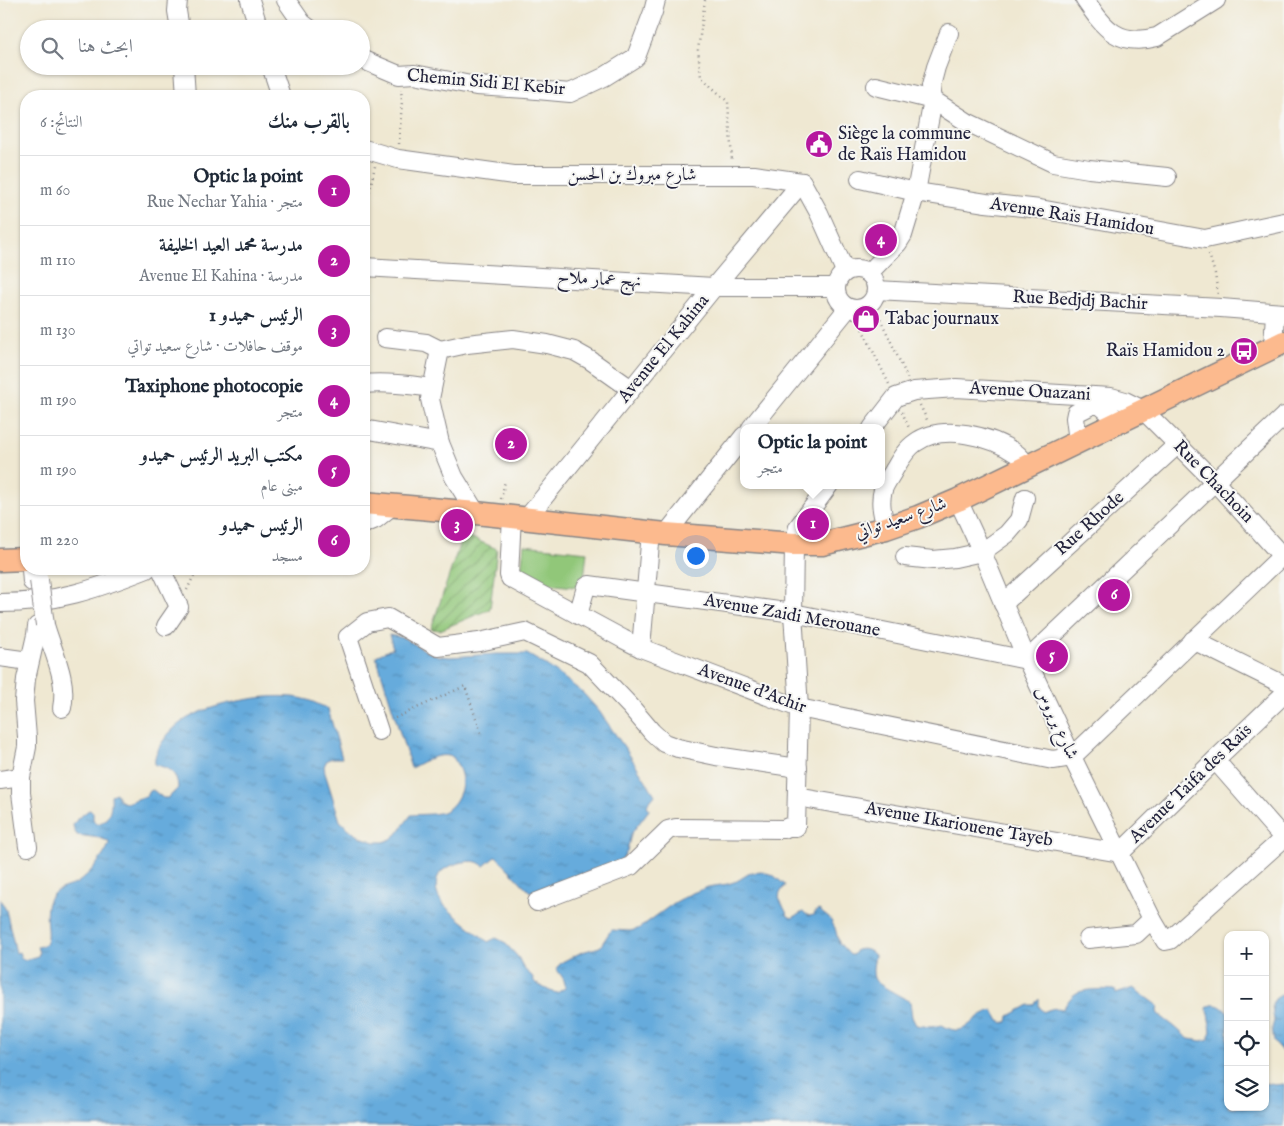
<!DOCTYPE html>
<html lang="ar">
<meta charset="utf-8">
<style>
:root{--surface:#fff;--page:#f2f2f3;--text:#1f2937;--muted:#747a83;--line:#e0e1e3;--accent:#b5179e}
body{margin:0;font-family:"IM FELL English",Amiri,serif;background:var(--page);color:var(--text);direction:rtl}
.controls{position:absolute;right:15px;bottom:15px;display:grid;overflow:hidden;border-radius:10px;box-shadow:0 1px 4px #0004}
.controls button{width:45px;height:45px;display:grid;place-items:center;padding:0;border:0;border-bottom:1px solid var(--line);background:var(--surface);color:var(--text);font:25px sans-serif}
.you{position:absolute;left:695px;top:555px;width:18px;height:18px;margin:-12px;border:4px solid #fff;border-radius:50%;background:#1a73e8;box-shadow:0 0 0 8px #1a73e833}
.badge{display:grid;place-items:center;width:32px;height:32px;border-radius:50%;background:var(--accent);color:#fff;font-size:16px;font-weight:700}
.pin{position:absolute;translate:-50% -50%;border:2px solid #fff;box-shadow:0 1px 5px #0006}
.popup{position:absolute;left:740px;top:424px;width:145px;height:65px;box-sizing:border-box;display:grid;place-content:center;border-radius:10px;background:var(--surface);filter:drop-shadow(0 1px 4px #0005);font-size:16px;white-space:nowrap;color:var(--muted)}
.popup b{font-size:19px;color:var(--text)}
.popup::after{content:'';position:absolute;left:50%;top:100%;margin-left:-10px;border:10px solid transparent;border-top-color:var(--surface)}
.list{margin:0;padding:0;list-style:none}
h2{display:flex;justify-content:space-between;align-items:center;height:65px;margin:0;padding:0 20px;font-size:21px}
h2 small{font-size:16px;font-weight:400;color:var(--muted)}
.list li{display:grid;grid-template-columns:32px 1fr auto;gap:15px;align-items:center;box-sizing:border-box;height:70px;padding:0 20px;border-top:1px solid var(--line)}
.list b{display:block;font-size:19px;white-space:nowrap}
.list p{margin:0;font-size:16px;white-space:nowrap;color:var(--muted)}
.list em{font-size:16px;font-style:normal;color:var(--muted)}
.icon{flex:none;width:28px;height:28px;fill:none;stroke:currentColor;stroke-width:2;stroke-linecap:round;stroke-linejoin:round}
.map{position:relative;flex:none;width:1284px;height:1126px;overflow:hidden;direction:ltr}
.search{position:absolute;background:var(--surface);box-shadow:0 1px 4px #0004;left:20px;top:20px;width:350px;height:55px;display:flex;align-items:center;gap:12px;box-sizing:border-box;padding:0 18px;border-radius:28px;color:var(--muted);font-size:19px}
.panel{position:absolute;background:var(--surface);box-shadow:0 1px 4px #0004;left:20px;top:90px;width:350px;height:485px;border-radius:20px;direction:rtl}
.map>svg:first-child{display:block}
.garden{fill:url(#garden-furrows);stroke:#5a745a}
.pitch{fill:#91c779;stroke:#5a745a}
.water{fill:url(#water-ripples);stroke:#44668c}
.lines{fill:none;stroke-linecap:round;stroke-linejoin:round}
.minor-casing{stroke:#888586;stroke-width:20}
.major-casing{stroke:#888586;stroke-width:25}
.path{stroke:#888586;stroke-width:2.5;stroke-dasharray:1 4;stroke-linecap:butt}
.minor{stroke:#fff;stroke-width:18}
.major{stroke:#fcba8e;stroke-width:22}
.minor-bridge-casing{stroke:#888586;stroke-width:20;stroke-linecap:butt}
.minor-bridge{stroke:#fff;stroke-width:18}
.labels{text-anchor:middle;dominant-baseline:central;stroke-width:4;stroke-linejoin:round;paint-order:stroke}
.street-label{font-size:18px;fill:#22223b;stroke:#f6f6f2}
.poi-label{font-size:18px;fill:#22223b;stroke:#f6f6f2;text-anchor:start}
</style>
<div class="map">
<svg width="1284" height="1126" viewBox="0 0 1284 1126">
<defs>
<pattern id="garden-furrows" width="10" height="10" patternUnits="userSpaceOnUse" patternTransform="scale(1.25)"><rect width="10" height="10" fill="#91c779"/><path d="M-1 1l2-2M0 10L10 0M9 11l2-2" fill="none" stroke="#76a164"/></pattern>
<pattern id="water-ripples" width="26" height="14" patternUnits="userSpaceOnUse" patternTransform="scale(1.25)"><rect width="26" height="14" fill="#66abdc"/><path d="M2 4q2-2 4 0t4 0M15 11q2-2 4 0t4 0" fill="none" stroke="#548bb4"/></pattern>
</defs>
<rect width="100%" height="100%" fill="#f6f6f2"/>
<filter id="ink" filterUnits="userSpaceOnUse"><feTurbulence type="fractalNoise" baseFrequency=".02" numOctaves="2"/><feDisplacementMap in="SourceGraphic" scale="10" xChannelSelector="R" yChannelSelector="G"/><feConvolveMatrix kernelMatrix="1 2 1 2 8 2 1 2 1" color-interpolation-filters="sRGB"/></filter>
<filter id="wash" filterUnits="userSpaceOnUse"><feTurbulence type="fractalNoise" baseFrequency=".0096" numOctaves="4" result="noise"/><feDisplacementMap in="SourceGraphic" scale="20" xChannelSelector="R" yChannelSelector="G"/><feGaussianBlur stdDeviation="1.12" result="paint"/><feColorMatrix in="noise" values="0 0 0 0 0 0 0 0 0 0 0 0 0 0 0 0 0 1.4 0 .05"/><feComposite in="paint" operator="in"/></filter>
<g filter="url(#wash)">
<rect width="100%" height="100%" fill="#efe8d2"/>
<polygon class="garden" points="463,534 497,549 490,609 440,630 431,629"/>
<polygon class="pitch" points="524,545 587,552 583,588 520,581"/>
<g class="water">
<path d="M389,635L404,638L428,652L439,656L450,657L496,654H527L546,665L564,678L583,693L599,711L625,748L655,795L647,805L649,810L631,834L627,851L621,861L530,892L496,856L484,866C482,865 480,863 477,862C469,859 447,865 441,872C435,878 435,891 439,898C445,910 477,932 488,942L496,938L504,942L518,957L521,963L525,970L532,976L535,983L550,991L557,993L565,988C566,979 560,975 556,968L562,962L582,952L600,947L611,930L630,931L638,929L674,903L690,894L708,887L728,884L737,881L750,873L763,872L773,875L785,885L780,893L779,898L788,916L792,918L803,912L809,916L814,915L815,912L819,910L830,919L835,928L839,943L850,955H853L856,950C865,948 868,950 875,955C874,962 871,973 875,980C878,985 903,997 910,1002L912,1017L916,1025L930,1027L942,1025C965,1039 968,1021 985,1013C987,1012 990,1011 993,1010L999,1021L1004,1023L1008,1022L1009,1016L1029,1005H1033L1039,999V1006L1043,1012C1050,1009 1055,1007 1063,1009C1067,1003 1072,994 1079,992C1087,989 1107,989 1115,990L1116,994L1133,988L1158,1006L1157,1011L1158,1014L1175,1027L1185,1036L1189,1039L1202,1041L1209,1039L1211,1031L1207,1008C1214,1001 1223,1007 1228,1013V1107H1265V1083L1275,1085L1284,1084V1126H0V899L6,910L16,953L19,952L21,958L24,960L38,956L39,953L37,947C42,946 45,945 46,941C48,937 47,933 47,929C46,918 45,903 52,895C58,888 69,887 77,883C88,876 105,856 109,844L108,841L100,838L77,835L74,830L73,825L78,818L89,810L93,812V819L96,824C110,822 112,807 111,795L116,793L120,801L126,803L146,796L149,791L153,790L163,798H168L178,788C178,773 168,767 155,765C154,756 157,751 161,744C169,732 179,722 192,716C217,703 265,694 292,697C306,698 316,703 328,709L342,758H333L327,760L324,766L325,773L340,821L355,834L363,838L375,842H384L391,839L397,834L411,815C421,814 433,815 443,812C448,810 452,806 455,802C466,785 463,774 453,757C437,752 425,761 411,768L376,656L393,648Z"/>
<polygon points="1281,995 1284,996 1284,1054 1274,1042 1272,1028 1274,1021 1272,1005 1275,999"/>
</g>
</g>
<g filter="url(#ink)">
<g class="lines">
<g class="minor-casing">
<g id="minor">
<polyline points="178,0 177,11 180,29"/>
<polyline points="250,0 259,29"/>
<polyline points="286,0 302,23 310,29"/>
<path d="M1085,0C1105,29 1118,47 1157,37L1216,0"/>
<polyline points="361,59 399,75 414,74 476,86 526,89 570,93 604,77 636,57 653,12 656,0"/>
<polyline points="184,66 186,96"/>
<polyline points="271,66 281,96"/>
<polyline points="876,86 933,100 967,122 1053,163 1089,169 1167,177"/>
<polyline points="364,149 398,159 514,175 754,175 802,182 819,213 845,271"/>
<polyline points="860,179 916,192 986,203 1040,209 1205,239 1284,222"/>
<polyline points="364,267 714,287 835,287"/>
<circle cx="856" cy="289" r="20"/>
<polyline points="869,273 898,243 903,235 916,192 933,100 931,86 936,67 949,33"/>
<polyline points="876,290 1221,308 1284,313"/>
<polyline points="385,338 426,343 440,350"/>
<polyline points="1273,347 1275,313"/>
<path d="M364,384C387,382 409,385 432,388"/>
<polyline points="751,428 848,308"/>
<polyline points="872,428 896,397 914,391 956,388 1111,397 1125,401 1143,410 1215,482 1282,556"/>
<polyline points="364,429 440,443"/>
<polyline points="1078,441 1075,418 1076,413 1092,405 1100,405 1119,421"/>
<polyline points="958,500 982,552 1027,660 1072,757 1152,919 1165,941 1170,940 1284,838"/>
<polyline points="476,513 454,477 440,443 430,399 440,350 467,344 513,339 547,344 574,351 590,360 631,389"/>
<polyline points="512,516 509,575 510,578 623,639 641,648 799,708 1053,760 1072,757 1284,554"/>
<polyline points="527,518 714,287 802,182"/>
<polyline points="364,524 376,519 392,506"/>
<path d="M886,528C883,516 879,503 883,490C885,483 891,476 894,470C900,460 906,449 915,443C942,423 992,436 1017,454C1021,457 1024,462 1027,466"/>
<polyline points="666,534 744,436"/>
<polyline points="905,557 933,560 955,558 982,552 1007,534 1019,520 1025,498"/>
<polyline points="31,569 32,582"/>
<polyline points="161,569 179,607 166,626"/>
<path d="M0,603C56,603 96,589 147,569"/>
<polyline points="1003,604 1177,445"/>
<polyline points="578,615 586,587 589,585 793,613 1027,660 1284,416"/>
<path d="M45,625C53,653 68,679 62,708"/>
<polyline points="1193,640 1284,685"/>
<polyline points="641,648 651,532"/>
<polyline points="0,657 29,661"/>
<polyline points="379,731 348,637 367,622 388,618 438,647 479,642 525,632 589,663 630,706 652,732 664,743 678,748 716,756 798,768"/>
<polyline points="1215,760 1284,839"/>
<polyline points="0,780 21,777"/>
<polyline points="797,797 1120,853 1215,760 1284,694"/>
<polyline points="28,847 21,793 21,777 27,747 27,737 24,701 26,679 36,635 37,626"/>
<polyline points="537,902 631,866 668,830 676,828 784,829 788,827 796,827 799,708 793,613 794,544 798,527 829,485"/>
<polyline points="1088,939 1136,934 1152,919"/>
</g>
</g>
<g class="major-casing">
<g id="major">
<polyline points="364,503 476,513 666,534 794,544 822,544 886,528 918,517 958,500 1284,342"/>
<polyline points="0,560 26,559"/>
</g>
</g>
<g class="path">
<polyline points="705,0 698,50 701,77 728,102 732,161"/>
<polyline points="399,144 402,101 401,89"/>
<polyline points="364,216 375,166"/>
<polyline points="1209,254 1215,274 1218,295"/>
<polyline points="874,305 908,379"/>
<polyline points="858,320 889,384"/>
<polyline points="920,405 928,422"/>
<polyline points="902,412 910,430"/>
<polyline points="501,499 505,481"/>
<polyline points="187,590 197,569"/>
<polyline points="395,718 465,686 482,736"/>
</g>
<use href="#minor" class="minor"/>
<use href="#major" class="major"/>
<g class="minor-bridge-casing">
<polyline id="minor-bridge" points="39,580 45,625"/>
</g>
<use href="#minor-bridge" class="minor-bridge"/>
</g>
</g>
<defs>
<g id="civic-disc" transform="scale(1.4375)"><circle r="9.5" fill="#b5179e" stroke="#f6f6f2"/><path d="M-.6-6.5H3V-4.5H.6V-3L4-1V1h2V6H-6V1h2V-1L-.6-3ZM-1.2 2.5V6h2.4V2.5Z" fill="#fff"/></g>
<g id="shop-disc" transform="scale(1.4375)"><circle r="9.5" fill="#b5179e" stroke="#f6f6f2"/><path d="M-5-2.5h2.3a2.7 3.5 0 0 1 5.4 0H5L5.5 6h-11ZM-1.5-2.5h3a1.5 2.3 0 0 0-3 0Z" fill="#fff"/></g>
<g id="bus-disc" transform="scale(1.4375)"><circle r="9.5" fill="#b5179e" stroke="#f6f6f2"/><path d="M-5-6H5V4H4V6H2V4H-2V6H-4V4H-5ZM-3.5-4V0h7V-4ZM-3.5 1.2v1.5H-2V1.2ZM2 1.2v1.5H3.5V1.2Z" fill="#fff"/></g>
</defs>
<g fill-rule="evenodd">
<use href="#civic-disc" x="819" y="144"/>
<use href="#shop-disc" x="866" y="319"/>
<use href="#bus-disc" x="1244" y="351"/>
</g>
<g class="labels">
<g class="street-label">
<text transform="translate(486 83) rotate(5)">Chemin Sidi El Kebir</text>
<text x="632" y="175">شارع مبروك بن الحسن</text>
<text transform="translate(1072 217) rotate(9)">Avenue Raïs Hamidou</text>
<text transform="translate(599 280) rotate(3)">نهج عمار ملاح</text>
<text transform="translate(1080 301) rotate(3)">Rue Bedjdj Bachir</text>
<text transform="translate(664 349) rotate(-51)">Avenue El Kahina</text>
<text transform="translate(1030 392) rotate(3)">Avenue Ouazani</text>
<text transform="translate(1213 482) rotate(46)">Rue Chachoin</text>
<text transform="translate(901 519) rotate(-19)">شارع سعيد تواتي</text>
<text transform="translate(1090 524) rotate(-42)">Rue Rhode</text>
<text transform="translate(792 616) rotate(10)">Avenue Zaidi Merouane</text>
<text transform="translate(752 689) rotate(20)">Avenue d'Achir</text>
<text transform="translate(1056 723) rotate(65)">شارع بربروس</text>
<text transform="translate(1191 784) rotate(-44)">Avenue Taifa des Raïs</text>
<text transform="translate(959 825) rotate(10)">Avenue Ikariouene Tayeb</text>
</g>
<g class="poi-label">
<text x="838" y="134">Siège la commune<tspan x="838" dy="21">de Raïs Hamidou</tspan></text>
<text x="885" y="319">Tabac journaux</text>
<text x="1225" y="351" text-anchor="end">Raïs Hamidou 2</text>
</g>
</g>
</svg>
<div class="controls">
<button>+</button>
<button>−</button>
<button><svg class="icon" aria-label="locate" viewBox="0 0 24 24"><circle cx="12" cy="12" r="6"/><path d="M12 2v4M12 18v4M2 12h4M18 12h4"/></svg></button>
<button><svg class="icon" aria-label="layers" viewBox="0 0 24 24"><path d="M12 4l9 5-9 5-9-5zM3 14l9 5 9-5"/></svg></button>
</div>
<div class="you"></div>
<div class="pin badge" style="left:813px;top:524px">1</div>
<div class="popup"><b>Optic la point</b>متجر</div>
<div class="pin badge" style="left:511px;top:444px">2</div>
<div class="pin badge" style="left:457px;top:525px">3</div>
<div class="pin badge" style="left:881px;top:240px">4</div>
<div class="pin badge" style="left:1052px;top:656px">5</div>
<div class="pin badge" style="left:1114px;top:595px">6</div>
<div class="search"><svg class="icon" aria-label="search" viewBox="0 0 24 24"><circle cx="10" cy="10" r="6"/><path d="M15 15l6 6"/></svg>ابحث هنا</div>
<section class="panel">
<h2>بالقرب منك<small>النتائج: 6</small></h2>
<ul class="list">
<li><span class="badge">1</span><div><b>Optic la point</b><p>متجر · Rue Nechar Yahia</p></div><em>60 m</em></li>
<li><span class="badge">2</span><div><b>مدرسة محمد العيد الخليفة</b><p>مدرسة · Avenue El Kahina</p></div><em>110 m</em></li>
<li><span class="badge">3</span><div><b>الرئيس حميدو 1</b><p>موقف حافلات · شارع سعيد تواتي</p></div><em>130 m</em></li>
<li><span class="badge">4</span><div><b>Taxiphone photocopie</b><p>متجر</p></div><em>190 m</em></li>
<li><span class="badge">5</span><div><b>مكتب البريد الرئيس حميدو</b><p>مبنى عام</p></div><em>190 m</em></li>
<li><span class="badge">6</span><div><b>الرئيس حميدو</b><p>مسجد</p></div><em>220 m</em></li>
</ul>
</section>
</div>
